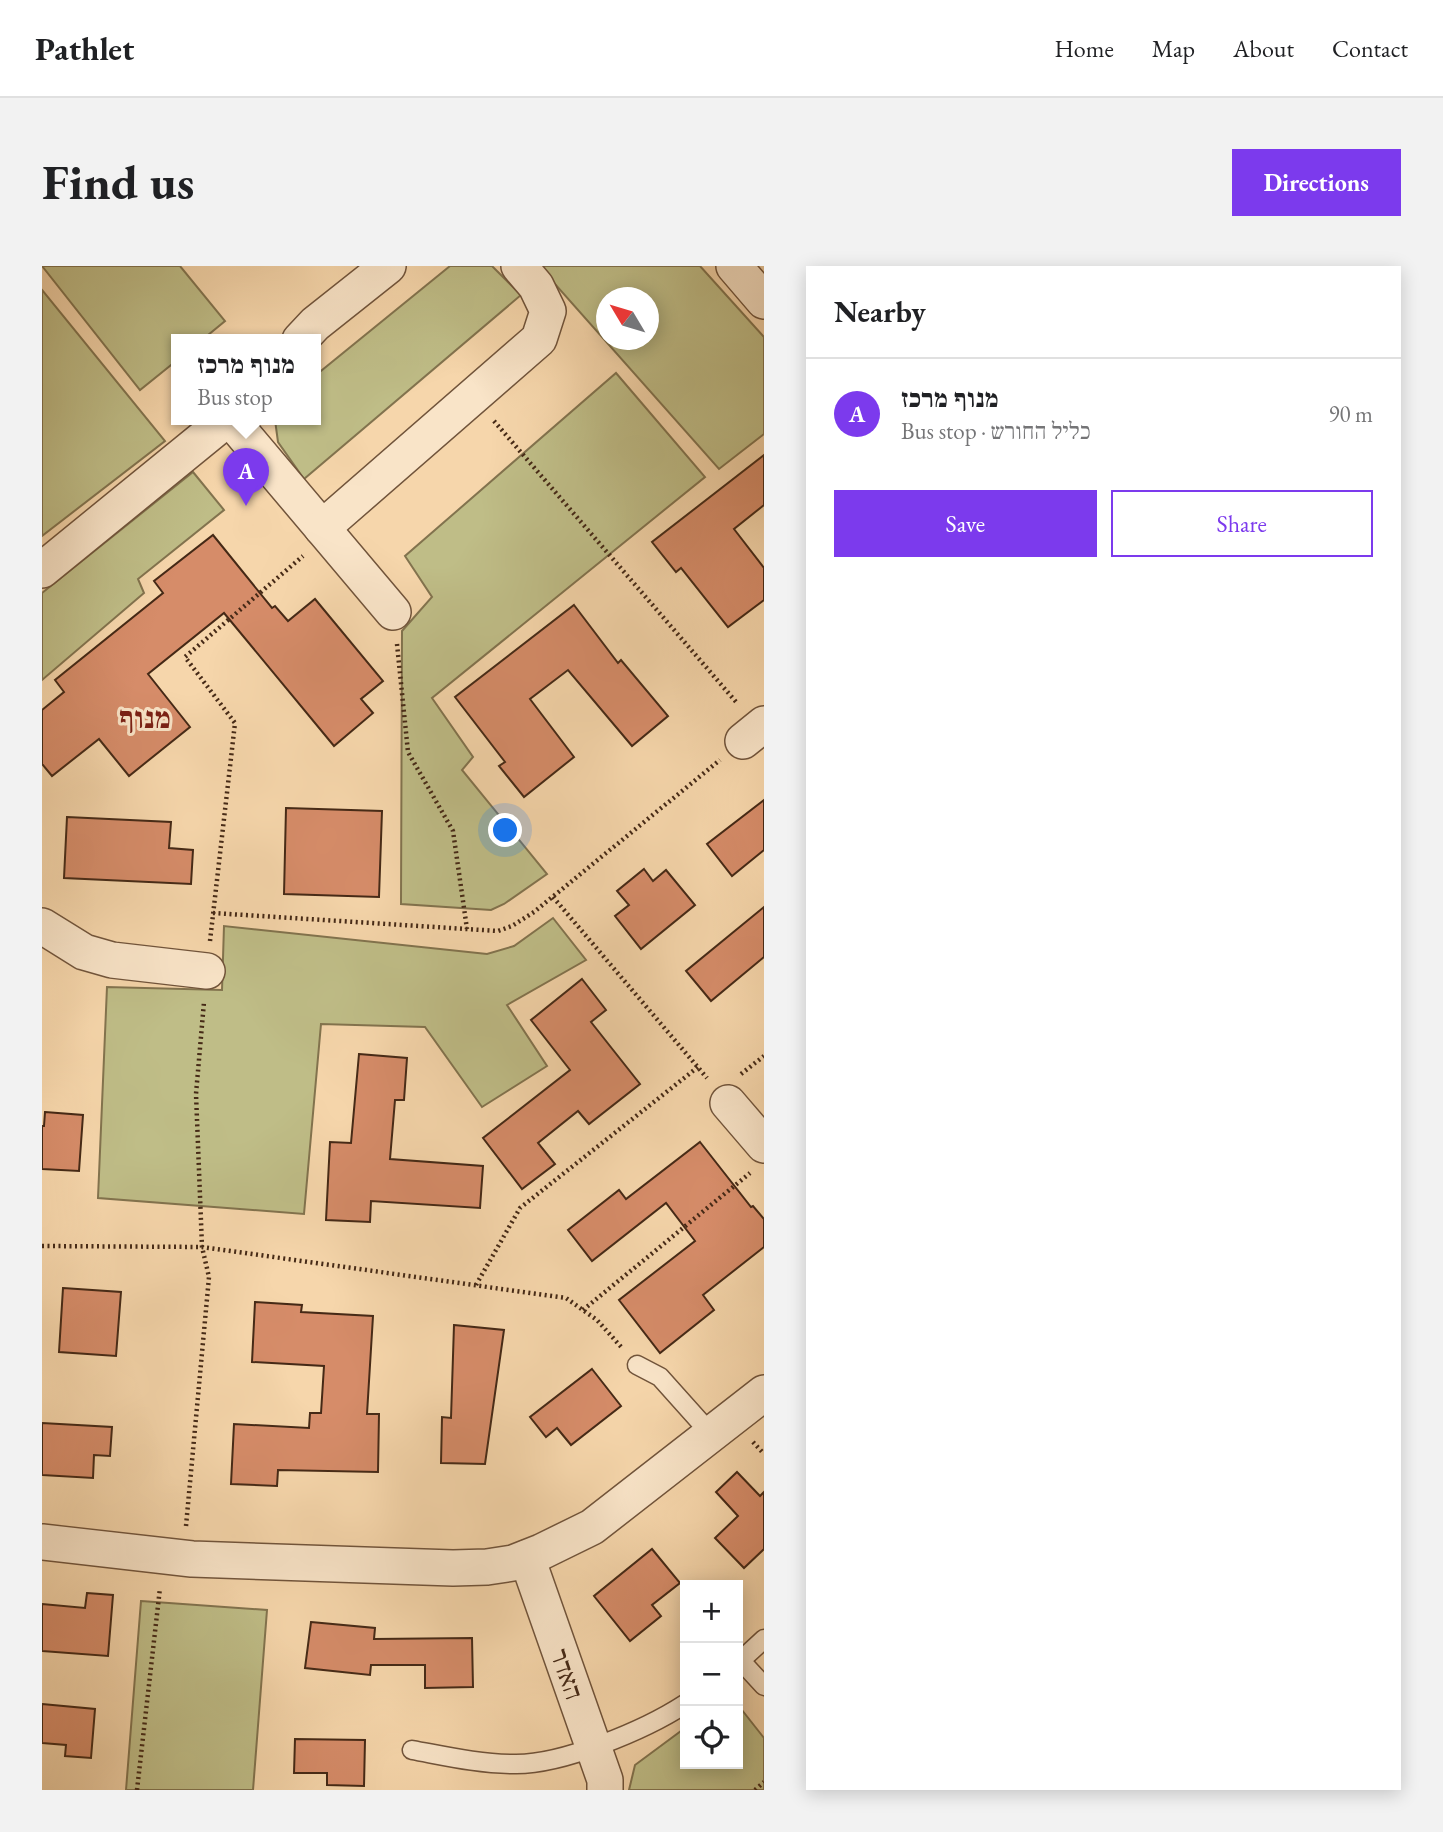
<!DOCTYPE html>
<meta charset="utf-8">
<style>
:root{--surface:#fff;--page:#f2f2f2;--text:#202124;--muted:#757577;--line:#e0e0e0;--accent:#7c3aed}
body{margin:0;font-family:"EB Garamond","Frank Ruhl Libre",serif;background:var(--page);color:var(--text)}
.controls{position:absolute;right:21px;bottom:21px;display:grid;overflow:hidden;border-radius:0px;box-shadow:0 4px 18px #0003}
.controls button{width:63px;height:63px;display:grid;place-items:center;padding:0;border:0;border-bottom:2px solid var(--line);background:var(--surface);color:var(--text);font:35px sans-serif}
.compass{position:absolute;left:554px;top:21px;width:63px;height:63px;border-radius:50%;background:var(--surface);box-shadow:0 4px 18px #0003;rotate:308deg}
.you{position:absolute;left:464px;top:565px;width:24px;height:24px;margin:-18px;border:5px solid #fff;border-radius:50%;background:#1a73e8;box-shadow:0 0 0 10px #1a73e833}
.badge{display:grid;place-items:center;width:46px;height:46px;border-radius:50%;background:var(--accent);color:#fff;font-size:23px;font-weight:700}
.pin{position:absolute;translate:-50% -58px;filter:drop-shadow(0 2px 4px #0008)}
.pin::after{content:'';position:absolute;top:37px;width:24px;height:21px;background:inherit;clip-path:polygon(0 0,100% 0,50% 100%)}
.popup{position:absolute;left:129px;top:68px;width:150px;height:91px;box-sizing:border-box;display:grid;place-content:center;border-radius:0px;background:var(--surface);filter:drop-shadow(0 2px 5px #0005);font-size:23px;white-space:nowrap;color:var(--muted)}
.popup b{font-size:26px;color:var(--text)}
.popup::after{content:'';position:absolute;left:50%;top:100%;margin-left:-14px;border:14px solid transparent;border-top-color:var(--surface)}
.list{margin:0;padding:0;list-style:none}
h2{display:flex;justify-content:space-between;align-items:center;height:91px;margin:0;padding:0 28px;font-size:30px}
h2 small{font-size:23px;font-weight:400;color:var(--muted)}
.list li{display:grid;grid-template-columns:46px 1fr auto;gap:21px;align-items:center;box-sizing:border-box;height:112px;padding:0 28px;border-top:2px solid var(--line)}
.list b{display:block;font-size:26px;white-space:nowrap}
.list p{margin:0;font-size:23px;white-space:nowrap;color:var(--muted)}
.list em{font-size:23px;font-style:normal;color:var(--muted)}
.actions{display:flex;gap:14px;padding:21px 28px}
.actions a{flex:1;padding:16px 0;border:2px solid var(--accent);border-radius:0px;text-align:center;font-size:24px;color:var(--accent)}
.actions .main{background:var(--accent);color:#fff}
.icon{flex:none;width:38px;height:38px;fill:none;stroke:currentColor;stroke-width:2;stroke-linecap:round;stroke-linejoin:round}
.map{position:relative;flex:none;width:722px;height:1524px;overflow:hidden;border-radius:0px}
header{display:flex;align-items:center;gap:42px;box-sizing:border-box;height:98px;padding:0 35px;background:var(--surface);border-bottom:2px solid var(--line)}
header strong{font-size:33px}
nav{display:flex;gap:38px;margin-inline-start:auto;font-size:24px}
.intro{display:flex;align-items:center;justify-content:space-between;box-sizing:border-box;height:168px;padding:0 42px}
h1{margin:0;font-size:49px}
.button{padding:18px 32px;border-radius:0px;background:var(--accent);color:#fff;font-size:24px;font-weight:700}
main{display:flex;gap:42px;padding:0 42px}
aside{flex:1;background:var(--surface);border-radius:0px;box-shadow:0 4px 18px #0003}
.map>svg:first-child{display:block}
.green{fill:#bfbd87;stroke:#82734e;stroke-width:2;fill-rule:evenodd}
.building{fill:#d68c69;stroke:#452916;stroke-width:2}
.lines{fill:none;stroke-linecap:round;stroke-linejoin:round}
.lane-casing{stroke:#71543b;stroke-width:21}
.street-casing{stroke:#71543b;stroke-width:38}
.path{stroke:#452916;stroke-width:4.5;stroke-dasharray:2 3.5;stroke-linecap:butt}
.lane{stroke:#f9e4c8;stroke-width:18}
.street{stroke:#f9e4c8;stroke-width:35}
.labels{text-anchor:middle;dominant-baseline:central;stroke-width:6;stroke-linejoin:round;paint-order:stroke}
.street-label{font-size:26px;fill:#452916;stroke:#f9e4c8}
.quarter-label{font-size:30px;font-weight:bold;fill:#7a1f14;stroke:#f9e4c8}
</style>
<header>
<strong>Pathlet</strong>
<nav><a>Home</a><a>Map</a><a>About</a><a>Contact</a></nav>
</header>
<div class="intro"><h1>Find us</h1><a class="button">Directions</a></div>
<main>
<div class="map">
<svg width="722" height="1524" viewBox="0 0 722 1524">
<rect width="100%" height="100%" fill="#f6d6ab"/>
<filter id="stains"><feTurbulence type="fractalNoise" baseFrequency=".00286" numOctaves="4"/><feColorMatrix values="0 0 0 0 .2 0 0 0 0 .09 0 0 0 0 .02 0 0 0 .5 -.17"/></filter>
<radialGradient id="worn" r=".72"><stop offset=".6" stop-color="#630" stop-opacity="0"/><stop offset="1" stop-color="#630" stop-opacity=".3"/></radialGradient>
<g class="green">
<polygon points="0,0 138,0 183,55 160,74 134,74 134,95 98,124"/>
<polygon points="408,0 450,0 479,29 262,213 236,176 233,154 274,154 274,109"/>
<path d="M497,0H658L722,71V168L677,203ZM564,32H606V74H564Z"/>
<polygon points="0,24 123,175 0,270"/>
<polygon points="574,107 663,211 390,432 431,491 420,504 505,608 462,638 449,644 359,638 360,365 390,331 363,290"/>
<polygon points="151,206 182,244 96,313 102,327 0,414 0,327"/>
<polygon points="511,652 544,694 465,739 505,800 440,841 383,761 279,758 262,948 56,932 65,721 180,724 182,660 445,688 472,680"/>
<polygon points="99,1335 225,1344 211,1524 84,1524"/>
<polygon points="696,1439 722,1472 722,1524 587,1524 593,1499 643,1462 643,1498 696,1498"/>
</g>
<g class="building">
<polygon points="722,189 722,239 692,263 722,302 722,334 686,361 639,302 634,306 610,276"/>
<polygon points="171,269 230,342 233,340 246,355 273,333 341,415 319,433 331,447 292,480 182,347 106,408 148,461 87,510 57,473 10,510 0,498 0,444 22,426 13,414 121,327 112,315"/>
<polygon points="532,339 576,397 579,394 626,450 590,480 526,404 488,433 532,491 482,531 457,500 463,496 413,431"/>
<polygon points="722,534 722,584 690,610 665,578"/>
<polygon points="244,542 340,545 337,631 242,628"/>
<polygon points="25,551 129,556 127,582 151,584 149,618 22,612"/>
<polygon points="602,603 611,615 624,604 653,639 599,683 573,650 587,639 575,625"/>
<polygon points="722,641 722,691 669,735 644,705"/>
<polygon points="540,713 564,744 549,756 598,818 547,858 536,845 496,877 513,898 480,923 441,872 528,804 489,754"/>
<polygon points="317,788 365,792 362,834 353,834 348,893 441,900 438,942 329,935 328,956 284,954 288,876 309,877"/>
<polygon points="3,846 41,849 37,905 0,903 0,860 2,860"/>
<polygon points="658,876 709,941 711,940 722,953 722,981 661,1029 672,1044 618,1087 577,1034 653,975 624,937 550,995 526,964 577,924 584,933"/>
<polygon points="21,1022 79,1026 74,1090 17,1086"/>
<polygon points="213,1036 260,1039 259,1046 331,1050 325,1148 337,1148 336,1206 236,1204 235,1220 189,1218 192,1158 267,1162 268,1147 279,1147 282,1100 210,1096"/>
<polygon points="412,1059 462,1064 443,1198 399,1197 400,1151 409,1152"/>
<polygon points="550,1103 579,1140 529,1179 515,1162 504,1171 488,1151"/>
<polygon points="0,1157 70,1161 68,1190 52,1189 51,1212 0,1209"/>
<polygon points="695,1206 718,1230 722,1226 722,1283 702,1302 673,1272 696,1250 674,1226"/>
<polygon points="610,1283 638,1317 610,1339 619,1350 588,1375 552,1330"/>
<polygon points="45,1327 71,1329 66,1390 0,1385 0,1338 43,1342"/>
<polygon points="269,1356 333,1362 332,1373 430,1372 431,1421 383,1422 383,1399 329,1399 328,1409 263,1402"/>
<polygon points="0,1438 53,1443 49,1492 23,1490 24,1479 0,1477"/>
<polygon points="253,1473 323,1474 322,1520 285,1519 285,1507 252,1507"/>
</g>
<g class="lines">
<g class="lane-casing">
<g id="lane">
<polyline points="595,1099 618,1111 669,1168"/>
<polyline points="699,1395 722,1420"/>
<polyline points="696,1397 722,1373"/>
<path d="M370,1484C403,1490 437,1498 472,1498C520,1499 603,1464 643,1438"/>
</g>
</g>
<g class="street-casing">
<g id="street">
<polyline points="692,0 722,35"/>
<polyline points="258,74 273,58 346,0"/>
<polyline points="189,154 351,346"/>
<polyline points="280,262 497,73 506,45 494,20 477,0"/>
<polyline points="0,304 184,154"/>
<polyline points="701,475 722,458"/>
<polyline points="0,660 42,686 70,694 165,705"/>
<polyline points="686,837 722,879"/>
<polyline points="0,1276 150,1293 411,1302 445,1301 471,1297 499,1286 550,1261 722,1127"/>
<polyline points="485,1292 563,1514 563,1524"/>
</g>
</g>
<g class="path">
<polyline points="452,155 695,437"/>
<polyline points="355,378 366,486 411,565 425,663"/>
<polyline points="511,631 665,812"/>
<polyline points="171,647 456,665 470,660 492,646 678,494"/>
<polyline points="168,675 193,457 143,391 261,290"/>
<polyline points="699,808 722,790"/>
<polyline points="0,980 160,981 524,1032 555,1054 581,1083"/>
<polyline points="434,1019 478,942 656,801"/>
<polyline points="541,1044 708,907"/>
<polyline points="711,1176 722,1188"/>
<polyline points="144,1260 167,1011 160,981 154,828 162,736"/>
<polyline points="95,1524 118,1322"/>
<polyline points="713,1524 722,1516"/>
</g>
<use href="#lane" class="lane"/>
<use href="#street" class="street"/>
</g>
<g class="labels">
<g class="street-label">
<text transform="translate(525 1408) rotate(71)">האדר</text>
</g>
<g class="quarter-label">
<text x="103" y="451">מנוף</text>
</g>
</g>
<rect width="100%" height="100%" filter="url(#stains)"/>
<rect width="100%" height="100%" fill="url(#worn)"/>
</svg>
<div class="controls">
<button>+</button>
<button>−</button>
<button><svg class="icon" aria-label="locate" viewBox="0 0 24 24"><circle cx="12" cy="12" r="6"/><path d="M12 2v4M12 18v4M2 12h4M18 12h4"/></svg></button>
</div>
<svg class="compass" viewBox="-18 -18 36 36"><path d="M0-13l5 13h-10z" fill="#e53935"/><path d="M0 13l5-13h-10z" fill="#757577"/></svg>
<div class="you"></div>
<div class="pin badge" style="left:204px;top:240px">A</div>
<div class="popup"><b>מנוף מרכז</b>Bus stop</div>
</div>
<aside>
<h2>Nearby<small></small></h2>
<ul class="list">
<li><span class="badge">A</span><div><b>מנוף מרכז</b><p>Bus stop · כליל החורש</p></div><em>90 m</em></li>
</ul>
<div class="actions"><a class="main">Save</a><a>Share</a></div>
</aside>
</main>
